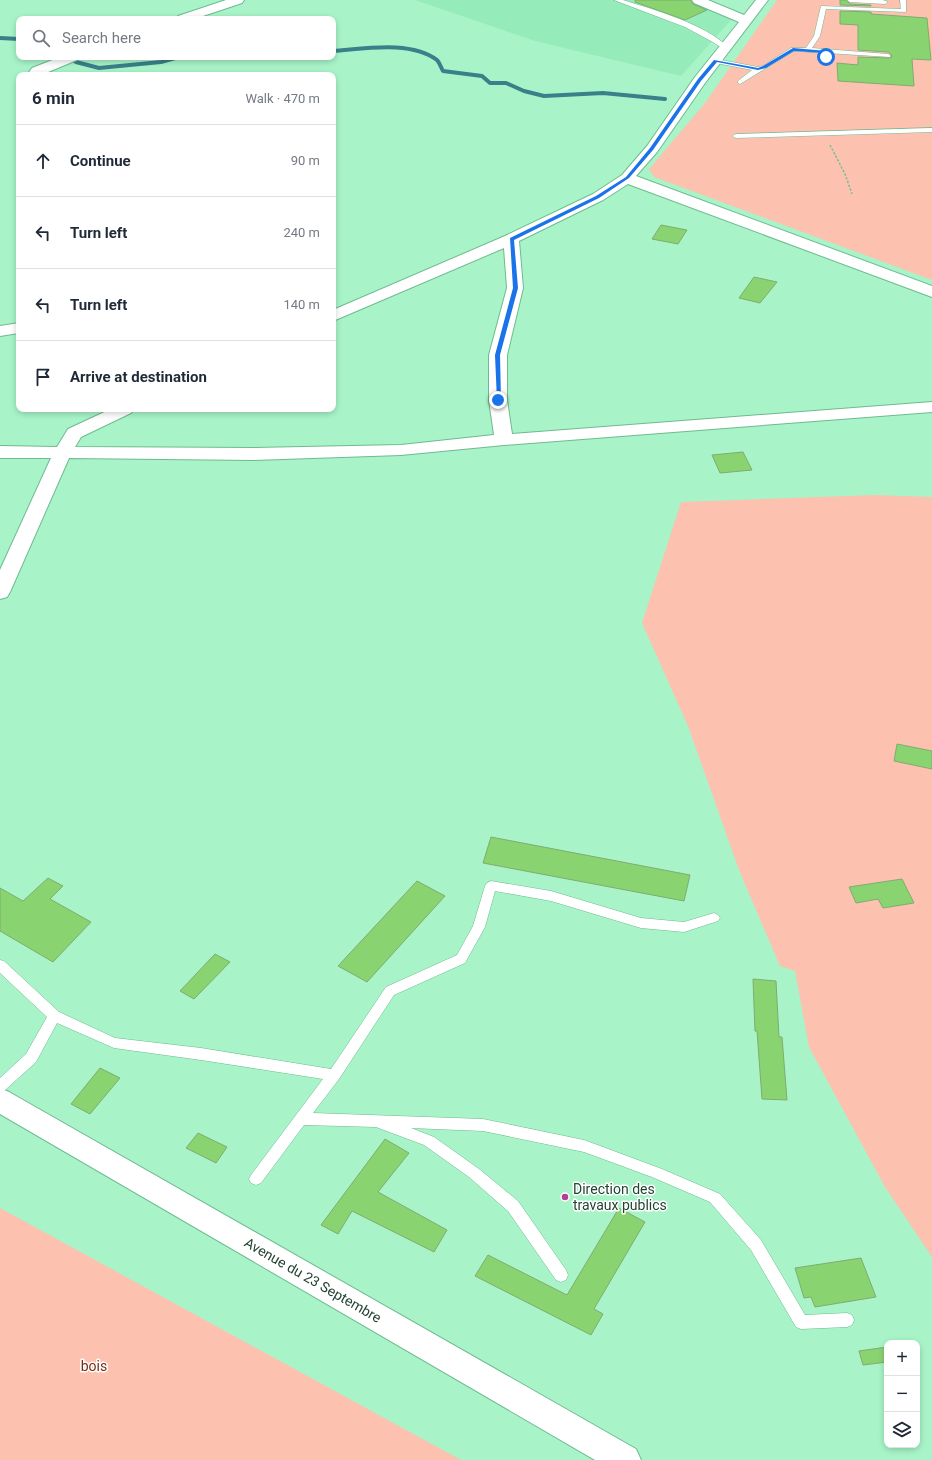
<!DOCTYPE html>
<meta charset="utf-8">
<style>
:root{--surface:#fff;--page:#f2f2f3;--text:#1f2937;--muted:#747a83;--line:#e0e1e3}
body{margin:0;font-family:Roboto,sans-serif;background:var(--page);color:var(--text)}
.controls{position:absolute;right:12px;bottom:12px;display:grid;overflow:hidden;border-radius:8px;box-shadow:0 2px 6px #0003}
.controls button{width:36px;height:36px;display:grid;place-items:center;padding:0;border:0;border-bottom:1px solid var(--line);background:var(--surface);color:var(--text);font:20px sans-serif}
.stop{position:absolute;width:12px;height:12px;margin:-9px;border:3px solid #1a73e8;border-radius:50%;background:#fff}
.stop.end{background:#1a73e8;border-color:#fff;box-shadow:0 1px 4px #0008}
.list{margin:0;padding:0;list-style:none}
h2{display:flex;justify-content:space-between;align-items:center;height:52px;margin:0;padding:0 16px;font-size:17px}
h2 small{font-size:13px;font-weight:400;color:var(--muted)}
.list li{display:grid;grid-template-columns:26px 1fr auto;gap:12px;align-items:center;box-sizing:border-box;height:72px;padding:0 16px;border-top:1px solid var(--line)}
.list b{display:block;font-size:15px;white-space:nowrap}
.list em{font-size:13px;font-style:normal;color:var(--muted)}
.icon{flex:none;width:22px;height:22px;fill:none;stroke:currentColor;stroke-width:2;stroke-linecap:round;stroke-linejoin:round}
.map{position:relative;flex:none;width:932px;height:1460px;overflow:hidden}
.search{position:absolute;background:var(--surface);box-shadow:0 2px 6px #0003;left:16px;top:16px;width:320px;height:44px;display:flex;align-items:center;gap:10px;box-sizing:border-box;padding:0 14px;border-radius:8px;color:var(--muted);font-size:15px}
.panel{position:absolute;background:var(--surface);box-shadow:0 2px 6px #0003;left:16px;top:72px;width:320px;height:340px;border-radius:8px}
.map>svg:first-child{display:block}
.built{fill:#96ebba}
.green{fill:#fdc1af}
.lines{fill:none;stroke-linecap:round;stroke-linejoin:round}
.stream{stroke:#39808a;stroke-width:4}
.building{fill:#8ad371;stroke:#7fac70}
.lane-casing{stroke:#6fba90;stroke-width:1}
.street-casing{stroke:#6fba90;stroke-width:2}
.path{stroke:#7fbd99;stroke-width:1.5;stroke-dasharray:2.5 1.5;stroke-linecap:butt}
.lane{fill:#fff;fill-rule:evenodd}
.street{fill:#fff;fill-rule:evenodd}
.route{fill:#1a73e8}
.poi-dot{fill:#b33f98;stroke:#fff;stroke-width:1.5}
.labels{text-anchor:middle;dominant-baseline:central;stroke-width:3;stroke-linejoin:round;paint-order:stroke}
.near-poi-label{font-size:14px;fill:#234230;stroke:#fff;text-anchor:start}
.near-street-label{font-size:14px;fill:#234230;stroke:#fff}
.near-park-label{font-size:14px;fill:#752d15;stroke:#fff}
</style>
<div class="map">
<svg width="932" height="1460" viewBox="0 0 932 1460">
<rect width="100%" height="100%" fill="#a8f4c8"/>
<polygon class="built" points="415,0 686,0 713,10 731,20 681,76 535,41"/>
<g class="green">
<polygon points="777,0 932,0 932,280 654,177 649,169 705,103"/>
<polygon points="875,495 932,497 932,1257 885,1187 809,1047 795,971 780,966 739,870 688,726 642,623 681,502"/>
<polygon points="0,1208 461,1460 0,1460"/>
</g>
<g class="lines">
<g class="stream">
<polyline points="0,38 19,39"/>
<path d="M333,51C364,49 410,40 437,60C440,63 441,68 443,71L482,76L490,83H506L524,91L544,96L603,93L665,99"/>
<polyline points="66,57 76,62 99,68 161,62 179,57"/>
</g>
</g>
<g class="building">
<polygon points="635,0 691,0 693,4 707,10 685,20 635,2"/>
<polygon points="840,0 846,0 850,4 871,5 871,6 840,5"/>
<polygon points="840,11 871,12 871,14 927,18 931,60 912,59 914,86 838,81 837,63 858,65 858,57 890,58 892,57 891,54 888,52 858,50 858,25 840,24"/>
<polygon points="661,225 687,230 678,244 652,239"/>
<polygon points="754,277 777,282 760,303 739,298"/>
<polygon points="743,452 752,470 720,473 712,455"/>
<polygon points="897,744 932,751 932,769 894,761"/>
<polygon points="491,837 690,875 684,901 483,863"/>
<polygon points="48,878 63,886 50,899 91,922 53,962 0,931 0,888 23,901"/>
<polygon points="902,879 914,903 883,908 878,899 856,903 849,887"/>
<polygon points="417,881 445,896 367,982 338,966"/>
<polygon points="215,954 230,962 194,999 180,991"/>
<polygon points="753,979 776,981 779,1037 782,1037 787,1100 762,1099 757,1031 755,1031"/>
<polygon points="100,1068 120,1078 90,1114 71,1104"/>
<polygon points="198,1133 227,1147 216,1163 186,1148"/>
<polygon points="385,1139 409,1153 378,1192 447,1230 434,1252 352,1211 338,1234 321,1225"/>
<polygon points="619,1208 645,1222 594,1309 603,1314 591,1335 475,1276 488,1255 567,1295"/>
<polygon points="861,1258 876,1297 815,1307 811,1297 804,1298 795,1268"/>
<polygon points="887,1347 887,1362 863,1365 859,1351"/>
</g>
<g class="lines">
<g class="lane-casing">
<g id="lane">
<path d="M614,0H623C654,10 706,24 729,48L724,49L711,41L685,27Z"/>
<polygon points="847,0 883,0 888,2 885,4 850,2"/>
<polygon points="900,0 906,0 906,12 826,9 820,36 812,48 888,54 890,55 890,57 794,51 740,84 738,83 738,81 752,70 716,63 713,61 716,59 758,67 763,66 791,48 806,48 814,36 821,6 901,9"/>
<polygon points="932,128 932,132 736,138 732,136 736,134"/>
<polygon points="491,881 551,891 641,918 684,922 714,913 718,915 720,918 718,921 684,932 641,928 551,901 495,891 485,927 465,963 394,995 339,1079 313,1113 483,1119 584,1140 662,1169 720,1194 761,1240 805,1315 847,1313 852,1315 854,1320 852,1325 847,1327 801,1329 796,1327 751,1250 710,1202 652,1177 584,1152 483,1131 411,1128 434,1137 479,1169 518,1201 566,1270 568,1275 566,1280 561,1282 556,1280 508,1211 469,1177 424,1145 376,1127 304,1125 261,1183 256,1185 251,1183 249,1179 251,1175 323,1079 201,1060 114,1048 57,1023 36,1062 5,1090 0,1092 0,1078 26,1054 47,1017 0,973 0,960 4,961 59,1012 115,1038 201,1048 331,1069 386,987 457,955 473,926 485,886 487,883"/>
</g>
</g>
<g class="street-casing">
<g id="street">
<polygon points="226,0 244,0 242,3 194,19 176,19 178,16"/>
<polygon points="692,0 708,0 744,15 756,0 768,0 705,83 657,152 636,176 932,286 932,297 628,184 603,200 519,241 523,288 507,355 507,400 512,434 932,402 932,412 504,445 401,455 254,460 69,458 10,592 7,597 0,599 0,570 51,458 0,458 0,446 57,447 68,429 111,409 134,409 131,413 81,437 75,447 254,448 401,445 494,435 489,400 489,355 507,288 504,248 333,321 333,310 505,236 593,194 622,175 647,146 695,77 739,22 694,3"/>
<polygon points="60,57 79,57 77,60 41,75 27,75 32,68"/>
<polygon points="19,323 19,333 0,336 0,326"/>
<polygon points="0,1088 9,1092 636,1449 641,1460 595,1460 0,1114"/>
</g>
</g>
<polyline class="path" points="830,145 845,174 852,194"/>
<use href="#lane" class="lane"/>
<use href="#street" class="street"/>
</g>
<polygon class="route" points="793,48 827,51 828,57 825,58 824,53 794,51 766,68 758,70 717,62 701,81 653,150 629,178 599,198 514,240 518,288 500,355 501,400 497,401 495,355 513,288 510,238 596,196 626,177 650,148 698,79 714,60 758,68 763,66"/>
<circle class="poi-dot" cx="565" cy="1197" r="4"/>
<g class="labels">
<g class="near-poi-label">
<text x="573" y="1189">Direction des<tspan x="573" dy="16">travaux publics</tspan></text>
</g>
<g class="near-street-label">
<text transform="translate(313 1280) rotate(30)">Avenue du 23 Septembre</text>
</g>
<g class="near-park-label">
<text x="94" y="1366">bois</text>
</g>
</g>
</svg>
<div class="controls">
<button>+</button>
<button>−</button>
<button><svg class="icon" aria-label="layers" viewBox="0 0 24 24"><path d="M12 4l9 5-9 5-9-5zM3 14l9 5 9-5"/></svg></button>
</div>
<div class="stop" style="left:826px;top:57px"></div>
<div class="stop end" style="left:498px;top:400px"></div>
<div class="search"><svg class="icon" aria-label="search" viewBox="0 0 24 24"><circle cx="10" cy="10" r="6"/><path d="M15 15l6 6"/></svg>Search here</div>
<section class="panel">
<h2>6 min<small>Walk · 470 m</small></h2>
<ul class="list">
<li><svg class="icon" aria-label="ahead" viewBox="0 0 24 24"><path d="M12 20V5M6 11l6-6 6 6"/></svg><div><b>Continue</b></div><em>90 m</em></li>
<li><svg class="icon" aria-label="left" viewBox="0 0 24 24"><path d="M17 20v-9H6M10 6l-5 5 5 5"/></svg><div><b>Turn left</b></div><em>240 m</em></li>
<li><svg class="icon" aria-label="left" viewBox="0 0 24 24"><path d="M17 20v-9H6M10 6l-5 5 5 5"/></svg><div><b>Turn left</b></div><em>140 m</em></li>
<li><svg class="icon" aria-label="arrive" viewBox="0 0 24 24"><path d="M6 21V4h12l-3 4 3 4H6"/></svg><div><b>Arrive at destination</b></div></li>
</ul>
</section>
</div>
